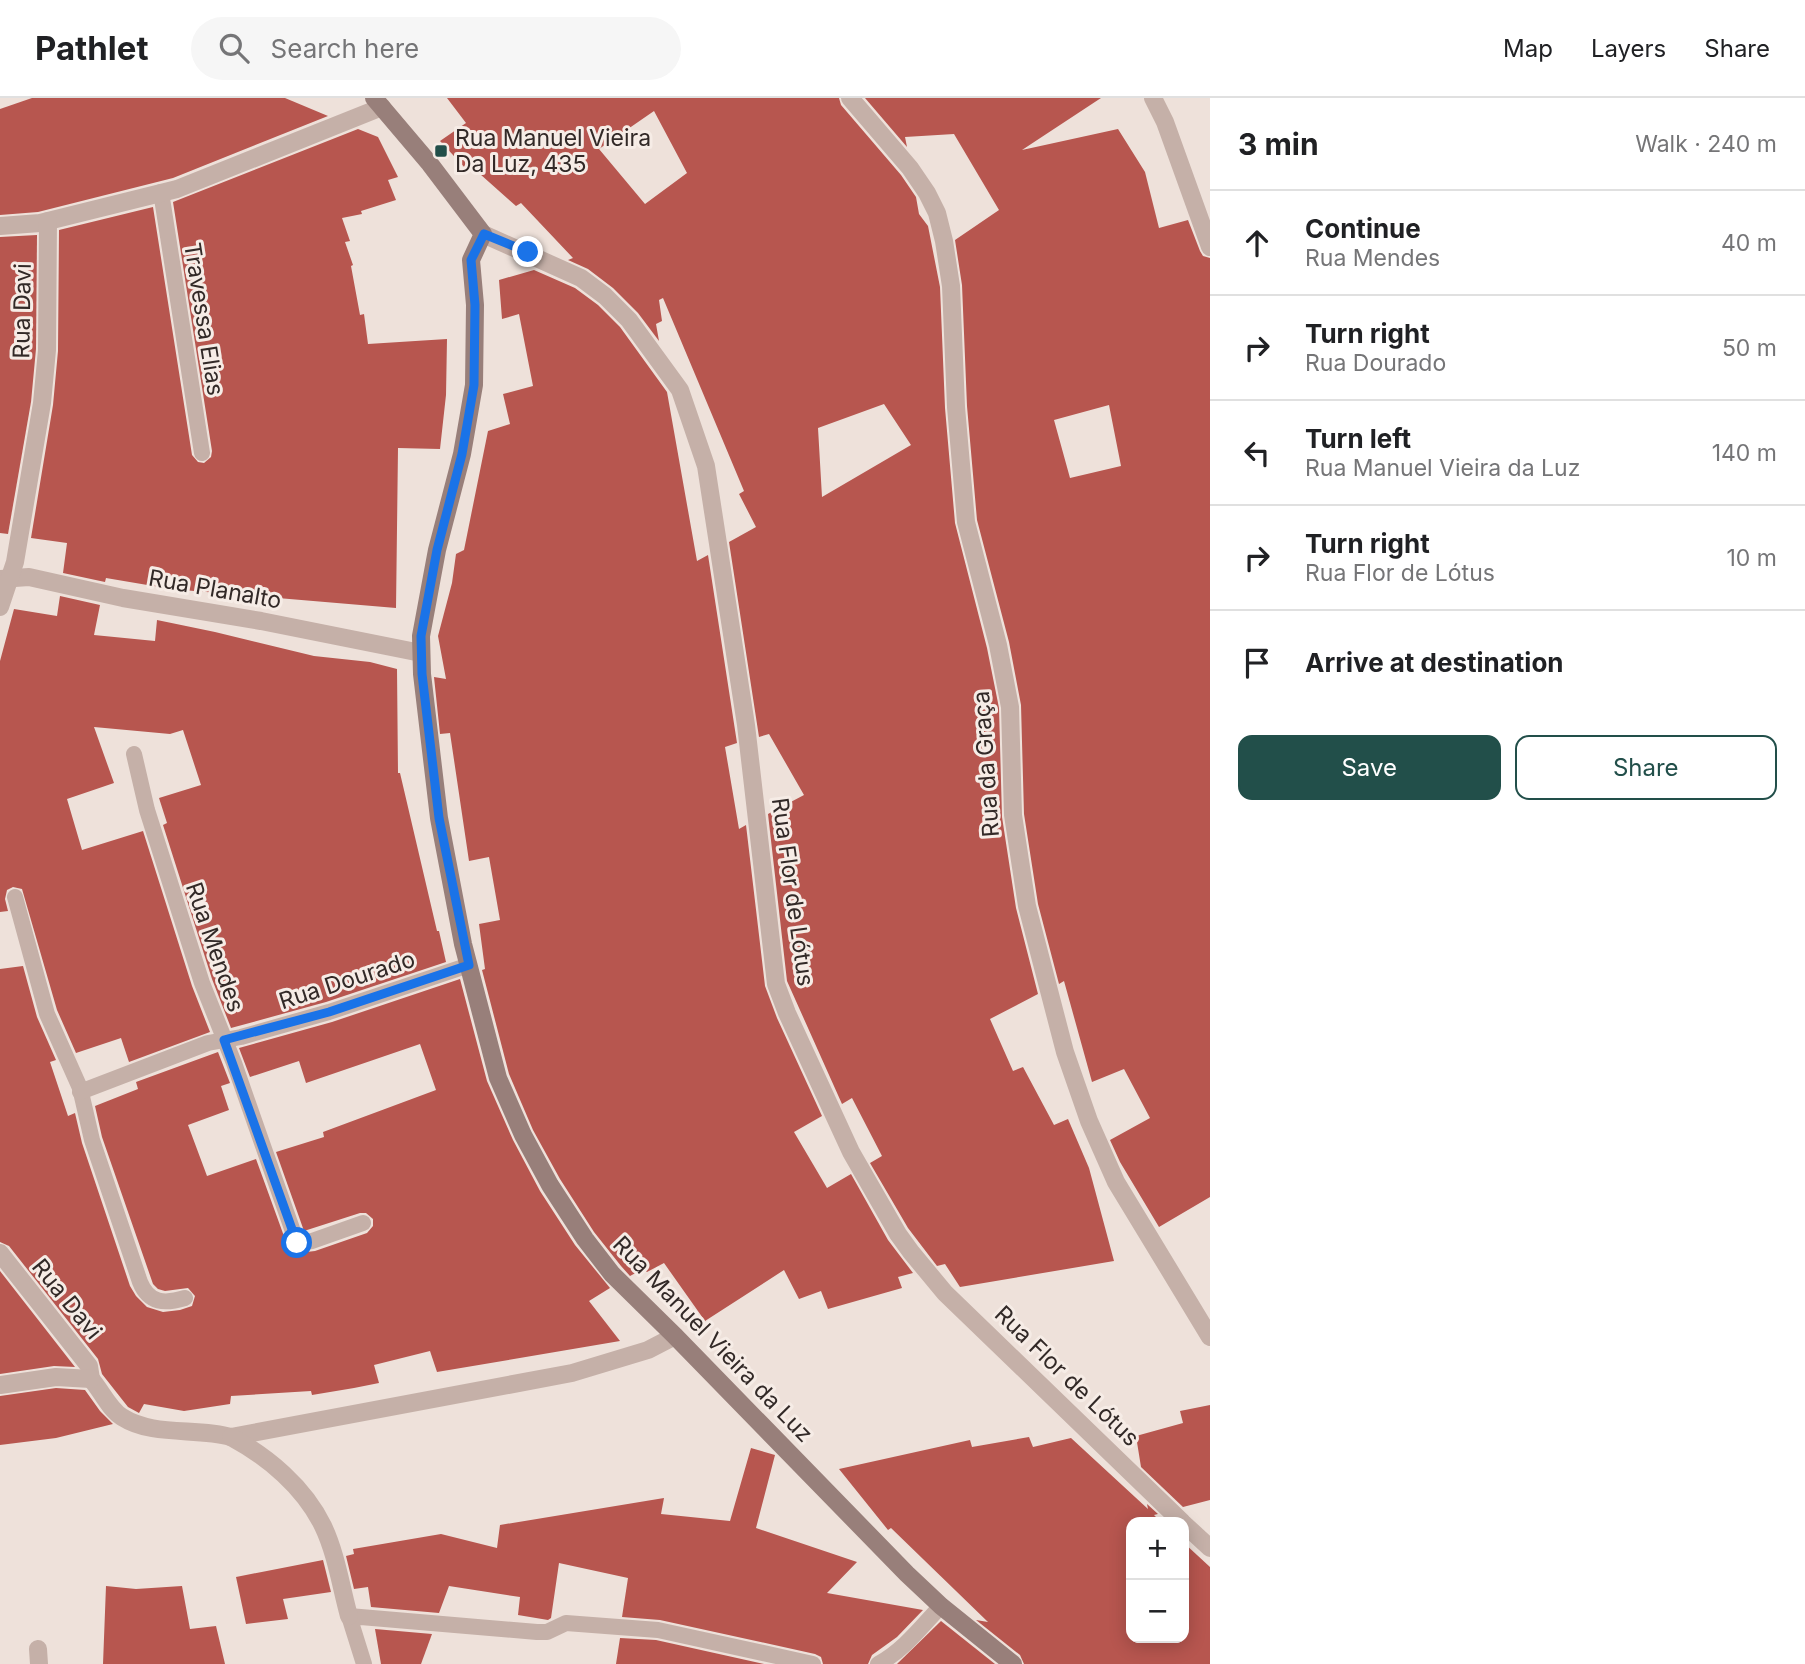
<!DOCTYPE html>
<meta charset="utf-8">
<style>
:root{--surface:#fff;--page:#f6f6f6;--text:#202124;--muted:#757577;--line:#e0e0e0;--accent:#224f4a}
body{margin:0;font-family:Inter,sans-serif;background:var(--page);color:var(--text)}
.controls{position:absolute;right:21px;bottom:21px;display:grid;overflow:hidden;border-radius:14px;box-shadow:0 4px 18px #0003}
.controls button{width:63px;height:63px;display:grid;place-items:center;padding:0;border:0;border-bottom:2px solid var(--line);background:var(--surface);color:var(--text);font:35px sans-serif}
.stop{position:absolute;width:21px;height:21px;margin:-16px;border:5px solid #1a73e8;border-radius:50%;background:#fff}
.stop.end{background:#1a73e8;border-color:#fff;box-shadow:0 2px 7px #0008}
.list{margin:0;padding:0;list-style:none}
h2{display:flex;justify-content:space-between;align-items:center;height:91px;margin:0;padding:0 28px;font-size:30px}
h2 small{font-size:23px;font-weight:400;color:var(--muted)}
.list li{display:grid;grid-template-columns:46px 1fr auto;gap:21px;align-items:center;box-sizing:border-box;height:105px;padding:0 28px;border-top:2px solid var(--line)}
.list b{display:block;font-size:26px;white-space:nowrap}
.list p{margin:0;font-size:23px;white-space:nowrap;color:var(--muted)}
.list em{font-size:23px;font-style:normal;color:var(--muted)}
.actions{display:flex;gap:14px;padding:21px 28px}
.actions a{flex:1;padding:16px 0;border:2px solid var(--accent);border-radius:14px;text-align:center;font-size:24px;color:var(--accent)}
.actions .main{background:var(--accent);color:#fff}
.icon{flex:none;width:38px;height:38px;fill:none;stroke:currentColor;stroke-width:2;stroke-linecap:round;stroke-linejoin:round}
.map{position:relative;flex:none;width:1210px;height:1566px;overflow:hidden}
header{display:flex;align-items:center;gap:42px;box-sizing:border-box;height:98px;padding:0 35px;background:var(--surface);border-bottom:2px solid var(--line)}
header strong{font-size:33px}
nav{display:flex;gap:38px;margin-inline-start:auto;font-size:24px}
.search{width:490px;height:63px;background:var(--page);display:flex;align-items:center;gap:18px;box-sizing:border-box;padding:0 24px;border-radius:38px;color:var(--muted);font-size:26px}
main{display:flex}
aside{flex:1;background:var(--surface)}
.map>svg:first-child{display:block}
.building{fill:#b7564f;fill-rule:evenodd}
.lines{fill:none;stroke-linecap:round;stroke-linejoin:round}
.lane{stroke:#c5b0a8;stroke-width:16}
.street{stroke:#c5b0a8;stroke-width:18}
.secondary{stroke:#987f7a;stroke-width:18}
.route{stroke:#1a73e8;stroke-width:9}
.poi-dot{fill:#224f4a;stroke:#f6ece6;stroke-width:2.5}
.labels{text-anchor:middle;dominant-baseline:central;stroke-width:6;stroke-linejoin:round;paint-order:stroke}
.poi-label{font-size:23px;fill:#322927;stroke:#f6ece6;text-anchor:start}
.street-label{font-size:23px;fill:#322927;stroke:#f6ece6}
</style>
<header>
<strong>Pathlet</strong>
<div class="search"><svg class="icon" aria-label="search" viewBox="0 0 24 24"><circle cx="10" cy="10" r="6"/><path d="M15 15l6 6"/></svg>Search here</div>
<nav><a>Map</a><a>Layers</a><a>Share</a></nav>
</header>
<main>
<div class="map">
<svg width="1210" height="1566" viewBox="0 0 1210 1566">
<rect width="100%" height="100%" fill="#eee1da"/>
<g class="building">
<polygon points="32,0 285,0 328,18 173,80 38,114 0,117 0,11"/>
<path d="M447,0H839L841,7L901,77L916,99L919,116L928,128L940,189L945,310L955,425L987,550L999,610L1002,719L1016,810L1038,896L990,921L1013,973L1023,969L1054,1027L1068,1021L1089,1070L1114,1163L960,1189L945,1166L937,1168L908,1130L870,1065L882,1058L852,1000L842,1006L787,883L768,716L804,697L769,636L759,639L729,444L756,429L739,396L744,393L663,200L659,202L662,223L656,226L659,243L638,215L613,190L588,171L568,162L573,160L521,105L516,108L471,68L466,71L440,43L466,25ZM654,13L687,75L645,106L599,51ZM884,306L911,347L822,399L818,330Z"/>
<path d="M865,0H1101L1022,52L1118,31L1145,74L1159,130L1188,122L1200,153L1203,158L1210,160V1099L1159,1129L1120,1064L1110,1042L1150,1020L1124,971L1092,984L1064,883L1059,886L1038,806L1024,716L1021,607L1009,544L977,422L967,308L962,187L955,142L999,112L954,36L905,39L907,49ZM1109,307L1121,368L1070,380L1054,322Z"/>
<polygon points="358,31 378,39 398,79 388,82 396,102 361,113 362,116 342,120 350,143 345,144 353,167 351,168 360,217 364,216 368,246 447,241 446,297 440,351 398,350 396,510 171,491 106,480 105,484 63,475 67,445 31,440 53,307 58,253 59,132 153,109 192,357 198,364 204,365 211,359 212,353 173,104"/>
<polygon points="37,137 36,251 31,304 8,436 0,435 0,139"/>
<polygon points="534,172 575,190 598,207 620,229 667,294 697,463 708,457 737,645 725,649 739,731 746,727 765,888 777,920 822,1018 794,1034 827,1090 851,1076 888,1142 913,1175 898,1179 902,1190 828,1211 821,1193 799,1201 784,1172 705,1223 664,1165 647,1174 643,1171 630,1178 621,1168 594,1134 560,1081 533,1032 509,976 482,872 485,871 479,826 500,822 489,759 469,763 450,635 440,636 434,579 446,581 438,538 452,485 456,456 464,452 488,333 510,326 503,296 533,288 519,216 502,221 499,182"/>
<polygon points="60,498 100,507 94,537 155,543 157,522 215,534 314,558 370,564 397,571 398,675 400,675 437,833 439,833 446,864 326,904 231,930 212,881 163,727 167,725 159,700 201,687 183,632 170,636 94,629 114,685 67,701 82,752 143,733 192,888 210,934 129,964 121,940 76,955 57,912 22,791 13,789 7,792 5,801 8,813 0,814 0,563 14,511 57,518"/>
<polygon points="23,868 37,919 56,962 50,964 68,1018 75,1015 82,1045 130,1188 136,1198 147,1209 163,1214 180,1212 192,1208 195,1198 188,1190 165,1193 158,1191 153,1186 102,1039 95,1008 138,991 136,984 218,954 230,985 221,988 229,1012 188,1027 207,1078 256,1061 289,1152 298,1155 315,1153 367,1135 373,1128 373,1121 366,1115 360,1115 304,1133 276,1054 324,1039 323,1034 436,992 420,946 306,985 299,963 250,979 239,950 332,924 460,881 487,983 513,1042 540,1093 575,1147 610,1190 589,1203 620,1243 437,1274 430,1253 374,1267 379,1285 354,1290 312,1297 311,1293 231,1298 230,1306 184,1313 144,1306 139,1315 128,1309 102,1276 98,1261 9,1148 0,1144 0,871"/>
<polygon points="0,1173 75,1269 54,1268 0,1276"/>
<polygon points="56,1290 85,1292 100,1313 113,1326 56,1340 0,1347 0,1298"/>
<polygon points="1210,1307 1210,1402 1183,1409 1141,1369 1136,1338 1183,1325 1180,1313"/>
<polygon points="1029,1339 1033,1349 1071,1340 1148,1411 1147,1406 1158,1416 1154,1417 1161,1424 1131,1424 1131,1540 1184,1540 1184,1445 1210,1469 1210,1566 1024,1566 1020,1557 976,1522 988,1524 891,1430 888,1432 839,1371 970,1342 972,1349"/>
<polygon points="751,1350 775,1357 756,1430 857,1464 827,1495 923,1512 897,1539 872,1557 868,1566 823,1566 821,1559 815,1556 660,1522 622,1519 628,1480 559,1465 551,1520 548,1522 518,1517 520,1499 449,1488 439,1515 371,1509 368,1489 354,1491 346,1458 354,1456 353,1451 441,1436 497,1450 500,1427 664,1400 661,1416 730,1423"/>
<polygon points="323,1462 331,1494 283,1501 288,1521 246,1526 236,1479"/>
<polygon points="106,1488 136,1491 182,1488 190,1531 216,1528 225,1566 103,1566"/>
<polygon points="941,1523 995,1566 897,1566"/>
<polygon points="375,1531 432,1536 421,1566 381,1566"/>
<polygon points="620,1540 656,1542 764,1566 616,1566"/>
</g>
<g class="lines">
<g class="lane">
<polyline points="161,94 202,355"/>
<polyline points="134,656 147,712 202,885 234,965 297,1145 312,1143 363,1125"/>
<path d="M15,799L47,916L80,990L92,1042L140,1184C149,1206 165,1206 185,1200"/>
<polyline points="80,994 208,945 241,939 329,914 469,867"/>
<polyline points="364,1566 349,1518 537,1534 547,1534 566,1525 658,1532 813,1566"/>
<path d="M878,1566C903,1553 922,1528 941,1508"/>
</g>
<g class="street">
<polyline points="850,0 910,70 927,95 937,115 944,143 951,188 956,309 966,424 998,547 1010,609 1013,717 1027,808 1065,954 1089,1023 1116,1084 1210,1239"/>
<polyline points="1153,0 1165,24 1210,149"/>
<polyline points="0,128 40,125 177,91 382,9"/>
<polyline points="483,136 581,180 605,198 629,222 680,292 706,368 746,627 776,886 787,915 851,1054 898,1136 911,1154 945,1195 1182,1424"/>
<polyline points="0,481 29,479 123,500 261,523 421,555"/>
<polyline points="0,509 15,464 42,305 47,252 48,123"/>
<polyline points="0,1155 89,1268 91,1281"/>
<path d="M91,1281C101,1292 109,1311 122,1319C153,1339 197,1329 231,1339L572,1275L648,1252L675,1238"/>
<polyline points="0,1287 56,1279 91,1281"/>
<path d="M231,1339C268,1359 304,1389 323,1428C336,1455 341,1489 349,1518"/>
<polyline points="1184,1426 1210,1450"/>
<polyline points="38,1551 39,1566"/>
</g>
<polyline class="secondary" points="374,0 430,66 483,136 471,162 475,207 474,287 462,356 437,452 421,538 422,576 439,720 463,846 498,980 523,1037 550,1087 585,1141 612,1176 675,1238 907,1476 941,1508 1013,1566"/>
</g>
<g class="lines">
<polyline class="route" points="297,1145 224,942 329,914 469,867 439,720 422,576 421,538 437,452 462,356 474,287 475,207 471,162 484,136 528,154"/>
</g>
<rect class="poi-dot" x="434" y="46" width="14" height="14" rx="3.5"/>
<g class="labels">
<g class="poi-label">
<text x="455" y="40">Rua Manuel Vieira<tspan x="455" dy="26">Da Luz, 435</tspan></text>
</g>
<g class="street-label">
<text transform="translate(22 213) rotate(-89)">Rua Davi</text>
<text transform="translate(204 221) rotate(81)">Travessa Elias</text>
<text transform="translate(215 491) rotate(10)">Rua Planalto</text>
<text transform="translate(986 666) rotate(-94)">Rua da Graça</text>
<text transform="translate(793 794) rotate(82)">Rua Flor de Lótus</text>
<text transform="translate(215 849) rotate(71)">Rua Mendes</text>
<text transform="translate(347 882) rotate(-18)">Rua Dourado</text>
<text transform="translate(67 1201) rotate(51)">Rua Davi</text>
<text transform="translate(713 1241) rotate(46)">Rua Manuel Vieira da Luz</text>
<text transform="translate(1067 1278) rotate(44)">Rua Flor de Lótus</text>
</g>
</g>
</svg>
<div class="controls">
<button>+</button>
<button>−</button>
</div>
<div class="stop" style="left:297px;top:1145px"></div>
<div class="stop end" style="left:528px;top:154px"></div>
</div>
<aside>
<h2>3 min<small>Walk · 240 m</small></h2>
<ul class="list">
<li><svg class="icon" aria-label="ahead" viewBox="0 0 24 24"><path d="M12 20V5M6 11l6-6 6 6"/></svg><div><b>Continue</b><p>Rua Mendes</p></div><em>40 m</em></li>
<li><svg class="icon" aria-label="right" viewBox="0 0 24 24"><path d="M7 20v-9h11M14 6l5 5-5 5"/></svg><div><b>Turn right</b><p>Rua Dourado</p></div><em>50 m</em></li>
<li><svg class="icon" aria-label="left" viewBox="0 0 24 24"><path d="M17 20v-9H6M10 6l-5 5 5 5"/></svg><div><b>Turn left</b><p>Rua Manuel Vieira da Luz</p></div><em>140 m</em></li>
<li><svg class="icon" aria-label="right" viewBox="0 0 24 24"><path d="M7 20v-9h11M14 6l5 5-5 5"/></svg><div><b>Turn right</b><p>Rua Flor de Lótus</p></div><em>10 m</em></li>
<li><svg class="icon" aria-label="arrive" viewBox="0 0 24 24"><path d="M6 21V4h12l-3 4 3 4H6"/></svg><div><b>Arrive at destination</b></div></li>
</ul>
<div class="actions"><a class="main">Save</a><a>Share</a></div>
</aside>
</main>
